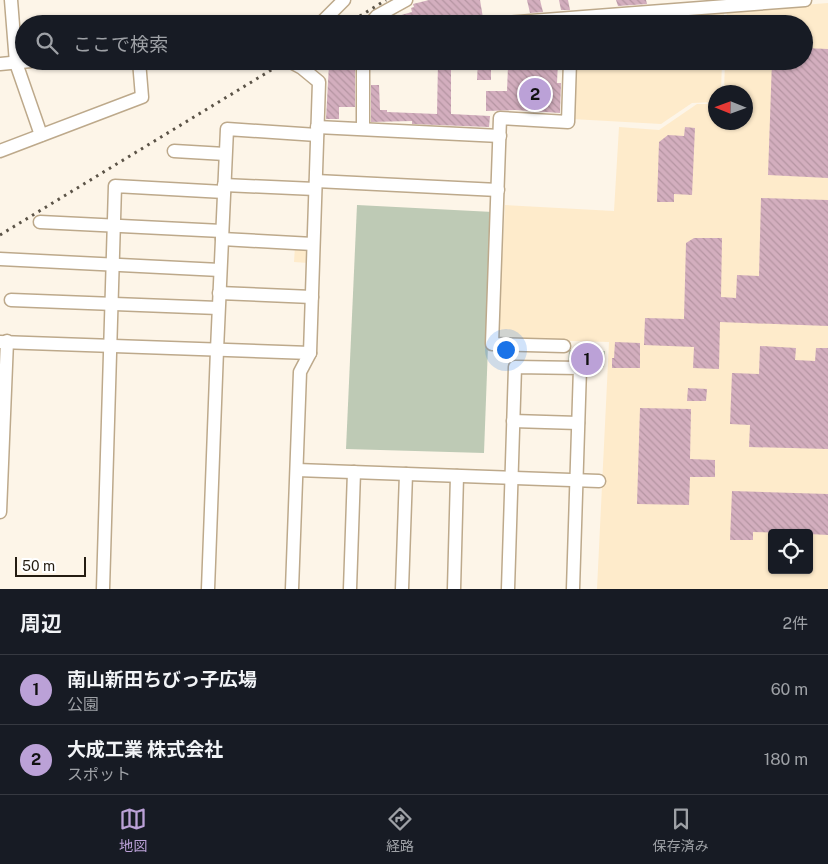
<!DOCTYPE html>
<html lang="ja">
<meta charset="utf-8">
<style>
:root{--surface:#171b24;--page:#20242c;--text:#f1f3f6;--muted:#9ea1a6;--line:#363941;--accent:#bba1d7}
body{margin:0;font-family:"Public Sans","Noto Sans JP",sans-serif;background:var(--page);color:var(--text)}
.controls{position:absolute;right:15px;bottom:15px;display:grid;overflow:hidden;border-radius:5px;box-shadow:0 1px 4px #0004}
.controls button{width:45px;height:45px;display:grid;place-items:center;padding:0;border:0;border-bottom:1px solid var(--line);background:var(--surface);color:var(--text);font:25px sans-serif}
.compass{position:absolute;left:708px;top:85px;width:45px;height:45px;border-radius:50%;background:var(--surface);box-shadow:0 1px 4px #0004;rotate:271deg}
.scale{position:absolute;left:15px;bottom:12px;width:71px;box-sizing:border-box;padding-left:5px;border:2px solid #241c11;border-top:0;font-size:14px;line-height:18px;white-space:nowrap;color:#241c11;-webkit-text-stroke:4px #fff;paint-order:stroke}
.you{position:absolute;left:505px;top:349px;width:18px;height:18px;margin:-12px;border:4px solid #fff;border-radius:50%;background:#1a73e8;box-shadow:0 0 0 8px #1a73e833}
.badge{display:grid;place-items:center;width:32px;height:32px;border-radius:50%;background:var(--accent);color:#111;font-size:16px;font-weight:700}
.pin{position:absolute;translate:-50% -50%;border:2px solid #fff;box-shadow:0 1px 5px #0006}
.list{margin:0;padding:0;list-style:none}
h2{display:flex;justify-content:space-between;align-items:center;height:65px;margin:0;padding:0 20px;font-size:21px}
h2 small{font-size:16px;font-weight:400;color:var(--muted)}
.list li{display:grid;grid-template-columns:32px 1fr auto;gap:15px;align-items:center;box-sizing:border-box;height:70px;padding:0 20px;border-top:1px solid var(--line)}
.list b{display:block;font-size:19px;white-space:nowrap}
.list p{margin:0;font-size:16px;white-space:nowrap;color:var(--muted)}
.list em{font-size:16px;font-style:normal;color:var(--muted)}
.icon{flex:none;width:28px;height:28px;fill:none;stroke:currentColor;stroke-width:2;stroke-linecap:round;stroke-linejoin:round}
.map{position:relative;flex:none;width:828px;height:589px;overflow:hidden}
.search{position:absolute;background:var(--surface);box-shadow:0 1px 4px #0004;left:15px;right:15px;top:15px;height:55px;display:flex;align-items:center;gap:12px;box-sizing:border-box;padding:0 18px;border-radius:28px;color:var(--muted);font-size:19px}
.sheet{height:205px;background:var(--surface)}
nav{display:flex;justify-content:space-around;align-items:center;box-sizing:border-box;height:70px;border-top:1px solid var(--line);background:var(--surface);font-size:14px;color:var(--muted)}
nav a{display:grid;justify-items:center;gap:2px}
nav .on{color:var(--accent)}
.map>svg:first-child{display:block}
.built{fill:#feebcb;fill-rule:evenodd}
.grass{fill:url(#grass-tufts)}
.pitch{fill:#becab5}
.building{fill:url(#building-back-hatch)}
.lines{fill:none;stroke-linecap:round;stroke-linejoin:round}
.minor-casing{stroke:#bda98b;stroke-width:15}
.minor{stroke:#fff;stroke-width:12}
.rail{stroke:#5b5347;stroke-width:3;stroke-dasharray:2.5 5;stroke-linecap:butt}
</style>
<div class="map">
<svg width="828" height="589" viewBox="0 0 828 589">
<defs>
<pattern id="grass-tufts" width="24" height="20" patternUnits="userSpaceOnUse" patternTransform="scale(1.25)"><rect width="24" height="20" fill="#becab5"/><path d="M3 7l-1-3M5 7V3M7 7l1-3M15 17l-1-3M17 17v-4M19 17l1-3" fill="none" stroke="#a3ad9b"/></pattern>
<pattern id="building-back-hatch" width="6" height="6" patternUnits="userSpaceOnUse" patternTransform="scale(1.25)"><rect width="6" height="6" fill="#d3aebe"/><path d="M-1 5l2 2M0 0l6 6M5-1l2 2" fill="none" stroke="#b595a2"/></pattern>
</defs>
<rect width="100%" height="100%" fill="#fdf5e8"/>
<g class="built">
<path d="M828,3V589H597L609,342L497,339L505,205L614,211L619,127L659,130L697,104H715L716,122H746V92H724L725,61H804V24H726L727,11ZM772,533H809V570H772Z"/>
<polygon points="724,12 724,24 577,24 577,23"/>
<polygon points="575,61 722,61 721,92 716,92 715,102 692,103 661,124 572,119"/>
<polygon points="295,246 309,247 308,263 294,262"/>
</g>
<polygon class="grass" points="569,350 605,351 604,367 568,366"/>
<polygon class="pitch" points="357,205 493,212 484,453 346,449"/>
<g class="building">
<polygon points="429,0 480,0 483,18 459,21 459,18 437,22 436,18 415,23 414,22 395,24 394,17 412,12 411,8 414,7 413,4"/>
<polygon points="527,0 540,0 543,12 530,13"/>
<polygon points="559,0 568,0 570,10 561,10"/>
<polygon points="616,0 646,0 647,4 618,6"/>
<polygon points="804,48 828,49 828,178 768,175 772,61 804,61"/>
<polygon points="332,61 355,61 355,107 339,107 339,119 326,119 329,64"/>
<polygon points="378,61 403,61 403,69 378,70"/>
<polygon points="478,61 491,61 491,80 477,80"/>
<polygon points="547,61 558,61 557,83 561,83 560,113 515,110 486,111 486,91 507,91 508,66 547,67"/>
<polygon points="438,62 451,62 451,114 490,116 489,127 412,124 412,121 371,122 371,85 379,85 380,110 387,110 387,112 437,114"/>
<polygon points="685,127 695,128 692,195 674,194 674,202 657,202 659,142 668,135 684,136"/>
<polygon points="761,198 828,200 828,326 720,322 719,369 693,368 694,347 644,345 645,318 684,319 686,243 694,238 722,238 721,297 736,298 737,275 759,276"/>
<polygon points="615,342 640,343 640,368 612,368 612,358 614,358"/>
<polygon points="760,346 796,348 795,360 815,361 816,348 828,348 828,449 749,447 750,425 730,424 732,373 759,374"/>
<polygon points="688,388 707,389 706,401 687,401"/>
<polygon points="640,408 691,409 690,459 715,460 715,477 690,477 689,505 637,504"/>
<polygon points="732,491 828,494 828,535 809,534 809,533 753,532 753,540 730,540"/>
</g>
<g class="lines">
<g class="minor-casing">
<g id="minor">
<polyline points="11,0 16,63 41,135"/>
<polyline points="320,24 344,0"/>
<polyline points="370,24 377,16 406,0"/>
<polyline points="491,24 805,0"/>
<polyline points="289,61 302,68 319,82 310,353 300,372 292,589"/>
<polyline points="363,61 363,128"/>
<polyline points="0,64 31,61"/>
<polyline points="317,127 500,136"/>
<polyline points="0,151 142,97 139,61"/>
<polyline points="174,151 225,154"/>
<polyline points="316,181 498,190"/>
<polyline points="224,185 315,189"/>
<polyline points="40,222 222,231"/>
<polyline points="222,239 313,244"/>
<polyline points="0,259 220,270"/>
<polyline points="219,293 312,297"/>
<polyline points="11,300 218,308"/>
<polyline points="0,342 310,353"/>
<polyline points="564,346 492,344 500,118 568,122 570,61"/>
<polyline points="513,421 578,423"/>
<polyline points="297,470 599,481"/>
<polyline points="0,512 7,341"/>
<polyline points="103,589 115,186 224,192"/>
<polyline points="208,589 217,350 227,129 317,135"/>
<polyline points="350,589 354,472"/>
<polyline points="402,589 406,474"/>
<polyline points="454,589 457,476"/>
<polyline points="508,589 515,367 580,368 573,589"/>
</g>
</g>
<use href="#minor" class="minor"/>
<g class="rail">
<polyline points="347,24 386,0"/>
<polyline points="0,235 286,61"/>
</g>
</g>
</svg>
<div class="controls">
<button><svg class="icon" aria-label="locate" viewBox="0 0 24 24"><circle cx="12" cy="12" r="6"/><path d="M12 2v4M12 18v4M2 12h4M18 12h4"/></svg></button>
</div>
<svg class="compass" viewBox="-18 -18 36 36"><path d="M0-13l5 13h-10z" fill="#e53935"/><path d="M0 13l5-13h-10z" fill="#9ea1a6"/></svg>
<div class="scale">50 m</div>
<div class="you"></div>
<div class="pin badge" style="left:587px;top:359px">1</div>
<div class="pin badge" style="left:535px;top:94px">2</div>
<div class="search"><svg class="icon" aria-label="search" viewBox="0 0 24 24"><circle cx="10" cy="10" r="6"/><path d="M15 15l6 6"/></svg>ここで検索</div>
</div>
<section class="sheet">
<h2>周辺<small>2件</small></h2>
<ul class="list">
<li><span class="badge">1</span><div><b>南山新田ちびっ子広場</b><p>公園</p></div><em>60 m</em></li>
<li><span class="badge">2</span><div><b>大成工業 株式会社</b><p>スポット</p></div><em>180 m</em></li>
</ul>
</section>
<nav>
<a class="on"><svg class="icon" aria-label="map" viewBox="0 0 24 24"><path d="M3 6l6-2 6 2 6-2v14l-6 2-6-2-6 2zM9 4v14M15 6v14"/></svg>地図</a>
<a><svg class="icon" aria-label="directions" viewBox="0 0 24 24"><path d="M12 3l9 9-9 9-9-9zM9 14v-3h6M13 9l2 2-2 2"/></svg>経路</a>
<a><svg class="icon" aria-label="saved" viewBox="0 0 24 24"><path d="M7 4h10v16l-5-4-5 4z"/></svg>保存済み</a>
</nav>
